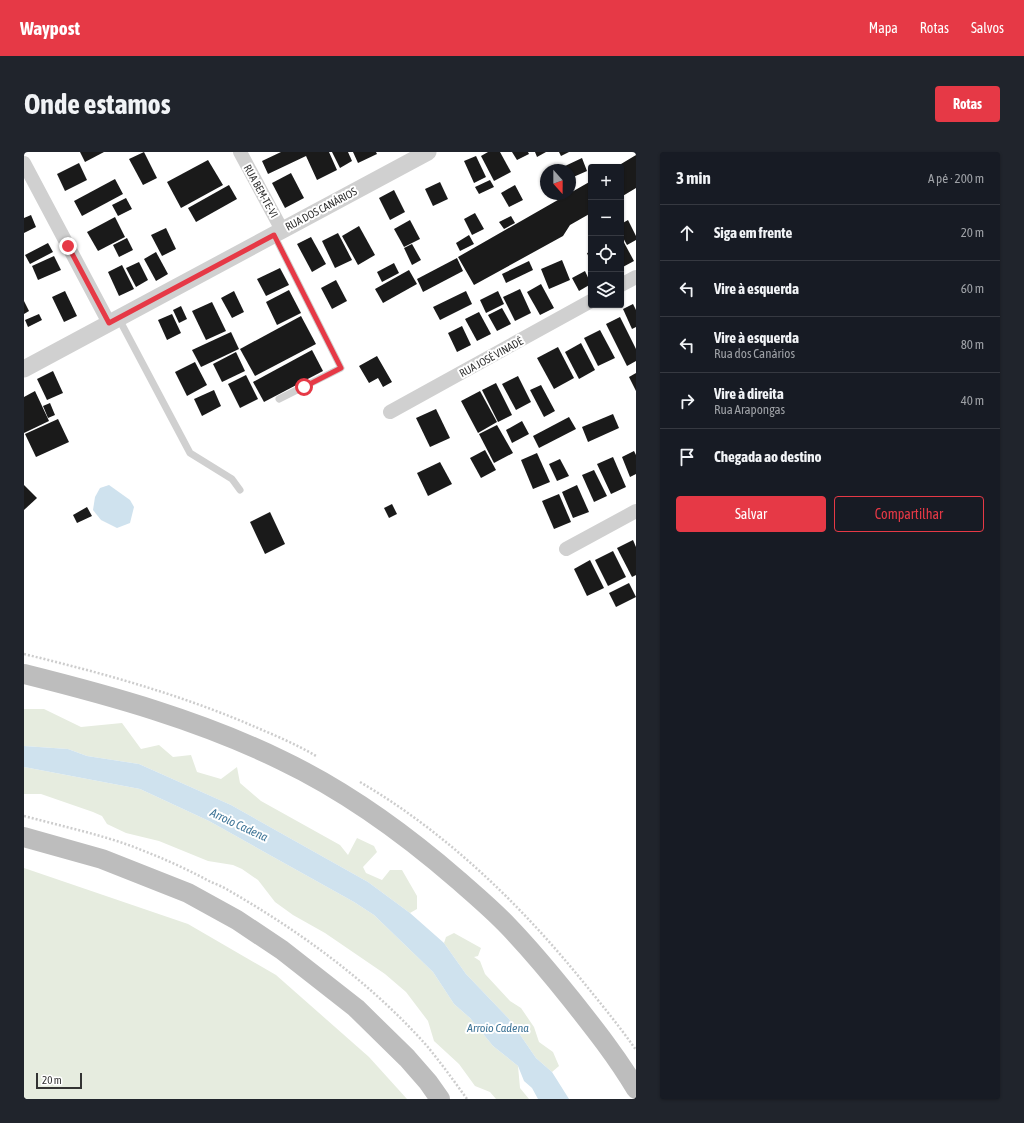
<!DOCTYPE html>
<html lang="pt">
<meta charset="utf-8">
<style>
:root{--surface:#171b24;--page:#20242c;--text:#f1f3f6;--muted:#9ea1a6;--line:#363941;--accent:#e63946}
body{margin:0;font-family:"Asap Condensed",sans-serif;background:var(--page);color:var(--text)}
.controls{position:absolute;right:12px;top:12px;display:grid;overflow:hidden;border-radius:4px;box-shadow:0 1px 3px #0004}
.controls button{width:36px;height:36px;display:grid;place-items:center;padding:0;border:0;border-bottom:1px solid var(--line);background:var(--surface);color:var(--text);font:20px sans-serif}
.compass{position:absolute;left:516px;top:12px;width:36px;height:36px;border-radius:50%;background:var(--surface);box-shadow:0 1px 3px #0004;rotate:159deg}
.scale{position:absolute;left:12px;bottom:10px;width:46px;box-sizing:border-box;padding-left:4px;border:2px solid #333;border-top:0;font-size:11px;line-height:14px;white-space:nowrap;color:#333;-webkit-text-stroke:3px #fff;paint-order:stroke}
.stop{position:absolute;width:12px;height:12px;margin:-9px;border:3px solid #e63946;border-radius:50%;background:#fff}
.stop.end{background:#e63946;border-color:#fff;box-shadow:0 1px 4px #0008}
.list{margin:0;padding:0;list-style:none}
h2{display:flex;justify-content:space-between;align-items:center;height:52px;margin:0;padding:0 16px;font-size:17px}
h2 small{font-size:13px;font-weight:400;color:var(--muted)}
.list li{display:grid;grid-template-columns:26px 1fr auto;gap:12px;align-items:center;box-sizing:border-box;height:56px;padding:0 16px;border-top:1px solid var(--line)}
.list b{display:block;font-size:15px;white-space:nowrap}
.list p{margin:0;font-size:13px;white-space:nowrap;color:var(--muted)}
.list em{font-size:13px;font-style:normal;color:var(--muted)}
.actions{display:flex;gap:8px;padding:12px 16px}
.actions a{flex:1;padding:9px 0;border:1px solid var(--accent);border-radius:4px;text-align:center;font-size:14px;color:var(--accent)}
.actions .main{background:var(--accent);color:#fff}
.icon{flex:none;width:22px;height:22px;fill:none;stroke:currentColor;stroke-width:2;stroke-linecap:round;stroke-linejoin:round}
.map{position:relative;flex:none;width:612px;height:947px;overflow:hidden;border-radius:4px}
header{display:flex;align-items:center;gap:24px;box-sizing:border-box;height:56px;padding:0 20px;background:var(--accent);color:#fff}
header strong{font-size:19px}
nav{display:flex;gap:22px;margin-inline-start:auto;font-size:14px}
.intro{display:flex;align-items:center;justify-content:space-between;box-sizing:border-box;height:96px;padding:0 24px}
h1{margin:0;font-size:28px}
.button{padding:10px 18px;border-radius:4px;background:var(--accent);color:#fff;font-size:14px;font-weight:700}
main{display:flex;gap:24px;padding:0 24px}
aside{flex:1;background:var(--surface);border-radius:4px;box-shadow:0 1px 3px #0004}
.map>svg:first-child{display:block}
.green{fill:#e6ecdf}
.water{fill:#cfe2ee}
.building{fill:#1a1a1a}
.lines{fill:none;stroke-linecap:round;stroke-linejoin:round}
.path{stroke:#cdcdcd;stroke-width:2.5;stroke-dasharray:2 2;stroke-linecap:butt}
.service{stroke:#d0d0d0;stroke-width:7}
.minor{stroke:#d0d0d0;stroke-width:14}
.tertiary{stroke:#d0d0d0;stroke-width:17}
.secondary{stroke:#bdbdbd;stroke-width:20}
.route{stroke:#e63946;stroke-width:5}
.labels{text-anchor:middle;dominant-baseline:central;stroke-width:4;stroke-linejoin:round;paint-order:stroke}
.street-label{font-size:11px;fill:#333;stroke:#fff}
.water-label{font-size:12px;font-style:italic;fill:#3f7597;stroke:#fff}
</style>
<header>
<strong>Waypost</strong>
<nav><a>Mapa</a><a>Rotas</a><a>Salvos</a></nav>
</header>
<div class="intro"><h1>Onde estamos</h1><a class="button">Rotas</a></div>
<main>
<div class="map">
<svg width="612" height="947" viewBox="0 0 612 947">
<rect width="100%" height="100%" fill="#fff"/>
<g class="green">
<polygon points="0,557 20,557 57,575 98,571 117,597 135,593 149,605 167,603 173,620 197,627 213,615 216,631 237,649 316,693 324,703 333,686 350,694 353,700 339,715 342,721 358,728 366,718 378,718 393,744 393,757 386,761 344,730 207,653 115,612 63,604 44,597 0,594"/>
<polygon points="0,615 116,637 185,669 330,750 350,763 409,820 430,852 446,866 469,894 494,914 496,936 505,947 472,947 466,940 451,934 435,912 410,889 404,869 382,840 361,822 301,781 269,763 251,750 234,728 218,717 209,713 184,709 135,689 102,681 83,672 78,664 69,660 17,642 0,642"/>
<polygon points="0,716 164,772 252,823 345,905 383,947 0,947"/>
<polygon points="430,781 457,796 454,804 450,805 456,809 461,822 486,849 497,856 510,875 515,890 529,900 535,914 528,920 512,906 486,868 442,822 420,791 422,785"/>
</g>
<g class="water">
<polygon points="85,333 106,348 110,355 106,371 93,376 77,368 69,358 71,345 76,336"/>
<polygon points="0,594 44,597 63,604 115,612 207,653 344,730 386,761 420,791 442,822 486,868 512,906 528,920 545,947 514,947 508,936 500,929 494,914 469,894 446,866 430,852 409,820 350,763 330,750 185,669 116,637 0,615"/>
</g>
<g class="building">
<polygon points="56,0 80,0 61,10"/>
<polygon points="120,0 133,26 119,33 105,7"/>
<polygon points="257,0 305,0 313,18 293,28 282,4 244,22 238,9"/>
<polygon points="308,0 324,0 328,9 316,16"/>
<polygon points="329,0 352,0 353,2 334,11"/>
<polygon points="464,0 476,0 487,20 470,29 457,4"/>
<polygon points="488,0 504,0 505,2 493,8"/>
<polygon points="511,0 522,0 513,5"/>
<polygon points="535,0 545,0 537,4"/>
<polygon points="612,3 612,36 597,45 597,15 592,15"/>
<polygon points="452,4 462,25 450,31 440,9"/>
<polygon points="558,6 563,19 547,26 546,18 543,18 541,14"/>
<polygon points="184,8 199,33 157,56 143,30"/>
<polygon points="55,11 63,28 41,39 33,22"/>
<polygon points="267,21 280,46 261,56 248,31"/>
<polygon points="91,27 99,42 58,64 50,49"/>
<polygon points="466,28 470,35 455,42 451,35"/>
<polygon points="567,29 567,61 546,73 539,84 450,133 434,105"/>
<polygon points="416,30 424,47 409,54 401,37"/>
<polygon points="205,33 213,47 172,70 164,56"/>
<polygon points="491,33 499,48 485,55 477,41"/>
<polygon points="370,38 381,60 366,68 355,46"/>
<polygon points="102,46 108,57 94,64 88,53"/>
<polygon points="451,61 460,77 448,83 440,67"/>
<polygon points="7,63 12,75 0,81 0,66"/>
<polygon points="487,64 491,71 480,77 475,70"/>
<polygon points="91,65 101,85 74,99 63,80"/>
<polygon points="386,68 396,87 380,95 370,77"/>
<polygon points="604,68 612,84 612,88 603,93 597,82 597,72"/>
<polygon points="335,74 351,103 334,113 318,84"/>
<polygon points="142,76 152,97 138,104 127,83"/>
<polygon points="314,81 328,108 311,116 298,89"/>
<polygon points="445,83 450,92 436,99 432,91"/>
<polygon points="287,85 302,112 288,120 273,92"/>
<polygon points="597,85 610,109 597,116"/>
<polygon points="103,86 109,98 95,105 89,93"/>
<polygon points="24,91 29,100 6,112 1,103"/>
<polygon points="388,92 397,108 388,113 380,96"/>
<polygon points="132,100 144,122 132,129 120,107"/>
<polygon points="567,100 567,111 563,101"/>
<polygon points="30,104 37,118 14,128 8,114"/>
<polygon points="433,106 439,119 399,140 393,127"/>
<polygon points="538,108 546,128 525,137 517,117"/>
<polygon points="505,109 509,118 482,131 478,122"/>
<polygon points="115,110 124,128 112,135 102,116"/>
<polygon points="370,111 375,121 358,130 353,120"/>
<polygon points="98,113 110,137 95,144 84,120"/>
<polygon points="256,116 265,133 242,144 233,127"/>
<polygon points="385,118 393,132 359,151 351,137"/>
<polygon points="561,119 567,132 555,139 548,126"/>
<polygon points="312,128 323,149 308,157 297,136"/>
<polygon points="517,132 530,156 516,163 503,140"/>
<polygon points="496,137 507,161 491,169 479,145"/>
<polygon points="265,138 277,161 253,173 242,150"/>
<polygon points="41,139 53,164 40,170 28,145"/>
<polygon points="210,139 220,160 208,166 197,146"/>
<polygon points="442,139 448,152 416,168 409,155"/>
<polygon points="474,139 480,152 462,161 456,148"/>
<polygon points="0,149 5,159 0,162"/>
<polygon points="188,150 202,179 182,188 168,159"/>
<polygon points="609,152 612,158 612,175 608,177 599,157"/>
<polygon points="157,154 163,167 155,171 149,158"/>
<polygon points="478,156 487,172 473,179 464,163"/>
<polygon points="455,160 467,182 453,189 441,167"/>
<polygon points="15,162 18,168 4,175 1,168"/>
<polygon points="148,162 157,181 143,188 134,168"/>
<polygon points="277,164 292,192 231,224 216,197"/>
<polygon points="596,165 612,197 612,209 603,214 582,172"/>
<polygon points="438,174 447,193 433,200 424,181"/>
<polygon points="576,178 591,206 574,214 560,186"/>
<polygon points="207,180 215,197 177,215 168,198"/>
<polygon points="557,191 571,218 555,227 541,200"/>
<polygon points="534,195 550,226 530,237 513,206"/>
<polygon points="288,198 299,219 240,250 229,230"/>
<polygon points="212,200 221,219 198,230 189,212"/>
<polygon points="353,204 368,230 359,235 354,226 345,231 335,214"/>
<polygon points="171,210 183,233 163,244 151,220"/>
<polygon points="29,219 39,241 23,248 13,227"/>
<polygon points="612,221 612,239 605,225"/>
<polygon points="222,223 234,247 216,256 204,232"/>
<polygon points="494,224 507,250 492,258 478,232"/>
<polygon points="472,231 488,263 474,270 458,238"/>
<polygon points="517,233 531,259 520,265 506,238"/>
<polygon points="190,238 197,254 178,264 170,247"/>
<polygon points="11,239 25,269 0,281 0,245"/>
<polygon points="456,239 473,270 454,281 437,249"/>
<polygon points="26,251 31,263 24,266 19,254"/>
<polygon points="412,257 426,286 406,295 392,266"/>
<polygon points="589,262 595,276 564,290 558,275"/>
<polygon points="545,265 552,277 515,296 509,284"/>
<polygon points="34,267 45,290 12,305 1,282"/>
<polygon points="498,269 505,282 488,291 482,278"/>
<polygon points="473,273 489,301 470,311 455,282"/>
<polygon points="461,298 472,318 457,326 446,306"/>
<polygon points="610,299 612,303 612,322 606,325 598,305"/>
<polygon points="513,301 526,330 509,337 497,308"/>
<polygon points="589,305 602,335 587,342 573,312"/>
<polygon points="536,307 545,324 533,329 525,312"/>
<polygon points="416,310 428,332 404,344 393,321"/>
<polygon points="570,318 583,344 570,350 558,323"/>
<polygon points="0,333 13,346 0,358"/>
<polygon points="553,333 565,360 549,366 538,340"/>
<polygon points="535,342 547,370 530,377 518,349"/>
<polygon points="368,352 373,362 365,366 360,356"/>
<polygon points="63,355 68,364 53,371 49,363"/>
<polygon points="246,360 261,392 241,402 226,370"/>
<polygon points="609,388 612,395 612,423 608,425 593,396"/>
<polygon points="589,399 602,425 584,434 571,408"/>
<polygon points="566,408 580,436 563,444 550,417"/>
<polygon points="605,431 612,445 592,455 585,441"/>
</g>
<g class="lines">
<g class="path">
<path d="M0,502C78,521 155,542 229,574C250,583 272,592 292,604"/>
<path d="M336,630C423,681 497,753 560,831C578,853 596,875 612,898"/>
<path d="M0,664C37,674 75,682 110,695C136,705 161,716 185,729C191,732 198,734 204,738C277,780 347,831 403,894C417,911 430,929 443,947"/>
</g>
<g class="service">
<polyline points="250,83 317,216 255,247"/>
<polyline points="95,167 166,301 208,327 216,338"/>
</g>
<g class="minor">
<polyline points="216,0 258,78"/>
<polyline points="0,11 85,171"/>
<polyline points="597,133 612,125"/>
<polyline points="366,260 567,149"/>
<polyline points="542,397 612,359"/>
</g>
<polyline class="tertiary" points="0,217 404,0"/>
<g class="secondary">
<path d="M0,522C88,544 175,568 257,608C322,639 380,681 434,728C451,743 469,758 485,775C507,798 527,822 547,847C570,876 593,905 612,937"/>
<polyline points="0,685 78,707 164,741 213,768 258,798 332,856 383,906 404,930 416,947"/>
</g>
</g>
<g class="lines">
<polyline class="route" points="44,94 85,171 250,83 317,216 280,235"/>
</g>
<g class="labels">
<g class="street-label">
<text transform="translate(237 39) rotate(61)">RUA BEM-TE-VI</text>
<text transform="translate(297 57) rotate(-28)">RUA DOS CANÁRIOS</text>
<text transform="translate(467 205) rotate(-29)">RUA JOSÉ VINADÉ</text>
</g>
<g class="water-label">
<text transform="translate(215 673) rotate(25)">Arroio Cadena</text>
<text x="474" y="876">Arroio Cadena</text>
</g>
</g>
</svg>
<div class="controls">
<button>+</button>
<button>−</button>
<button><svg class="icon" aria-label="locate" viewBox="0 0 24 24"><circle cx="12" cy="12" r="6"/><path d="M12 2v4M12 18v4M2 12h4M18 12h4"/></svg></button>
<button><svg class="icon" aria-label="layers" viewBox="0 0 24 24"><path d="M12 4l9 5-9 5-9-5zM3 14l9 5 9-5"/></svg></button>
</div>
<svg class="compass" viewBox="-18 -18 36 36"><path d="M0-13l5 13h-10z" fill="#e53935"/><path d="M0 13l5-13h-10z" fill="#9ea1a6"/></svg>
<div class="scale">20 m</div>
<div class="stop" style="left:280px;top:235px"></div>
<div class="stop end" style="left:44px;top:94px"></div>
</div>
<aside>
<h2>3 min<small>A pé · 200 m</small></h2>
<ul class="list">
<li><svg class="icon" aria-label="ahead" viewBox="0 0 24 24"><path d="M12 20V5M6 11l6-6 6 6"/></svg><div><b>Siga em frente</b></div><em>20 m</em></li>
<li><svg class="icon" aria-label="left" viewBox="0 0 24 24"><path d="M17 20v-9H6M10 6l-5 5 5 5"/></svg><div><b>Vire à esquerda</b></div><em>60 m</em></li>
<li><svg class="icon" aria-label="left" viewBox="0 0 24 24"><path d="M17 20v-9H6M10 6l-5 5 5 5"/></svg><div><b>Vire à esquerda</b><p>Rua dos Canários</p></div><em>80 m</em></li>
<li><svg class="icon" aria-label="right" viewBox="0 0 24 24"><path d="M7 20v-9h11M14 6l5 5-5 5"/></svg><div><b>Vire à direita</b><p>Rua Arapongas</p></div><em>40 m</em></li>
<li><svg class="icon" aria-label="arrive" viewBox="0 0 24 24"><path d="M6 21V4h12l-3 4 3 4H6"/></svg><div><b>Chegada ao destino</b></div></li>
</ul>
<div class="actions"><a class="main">Salvar</a><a>Compartilhar</a></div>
</aside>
</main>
